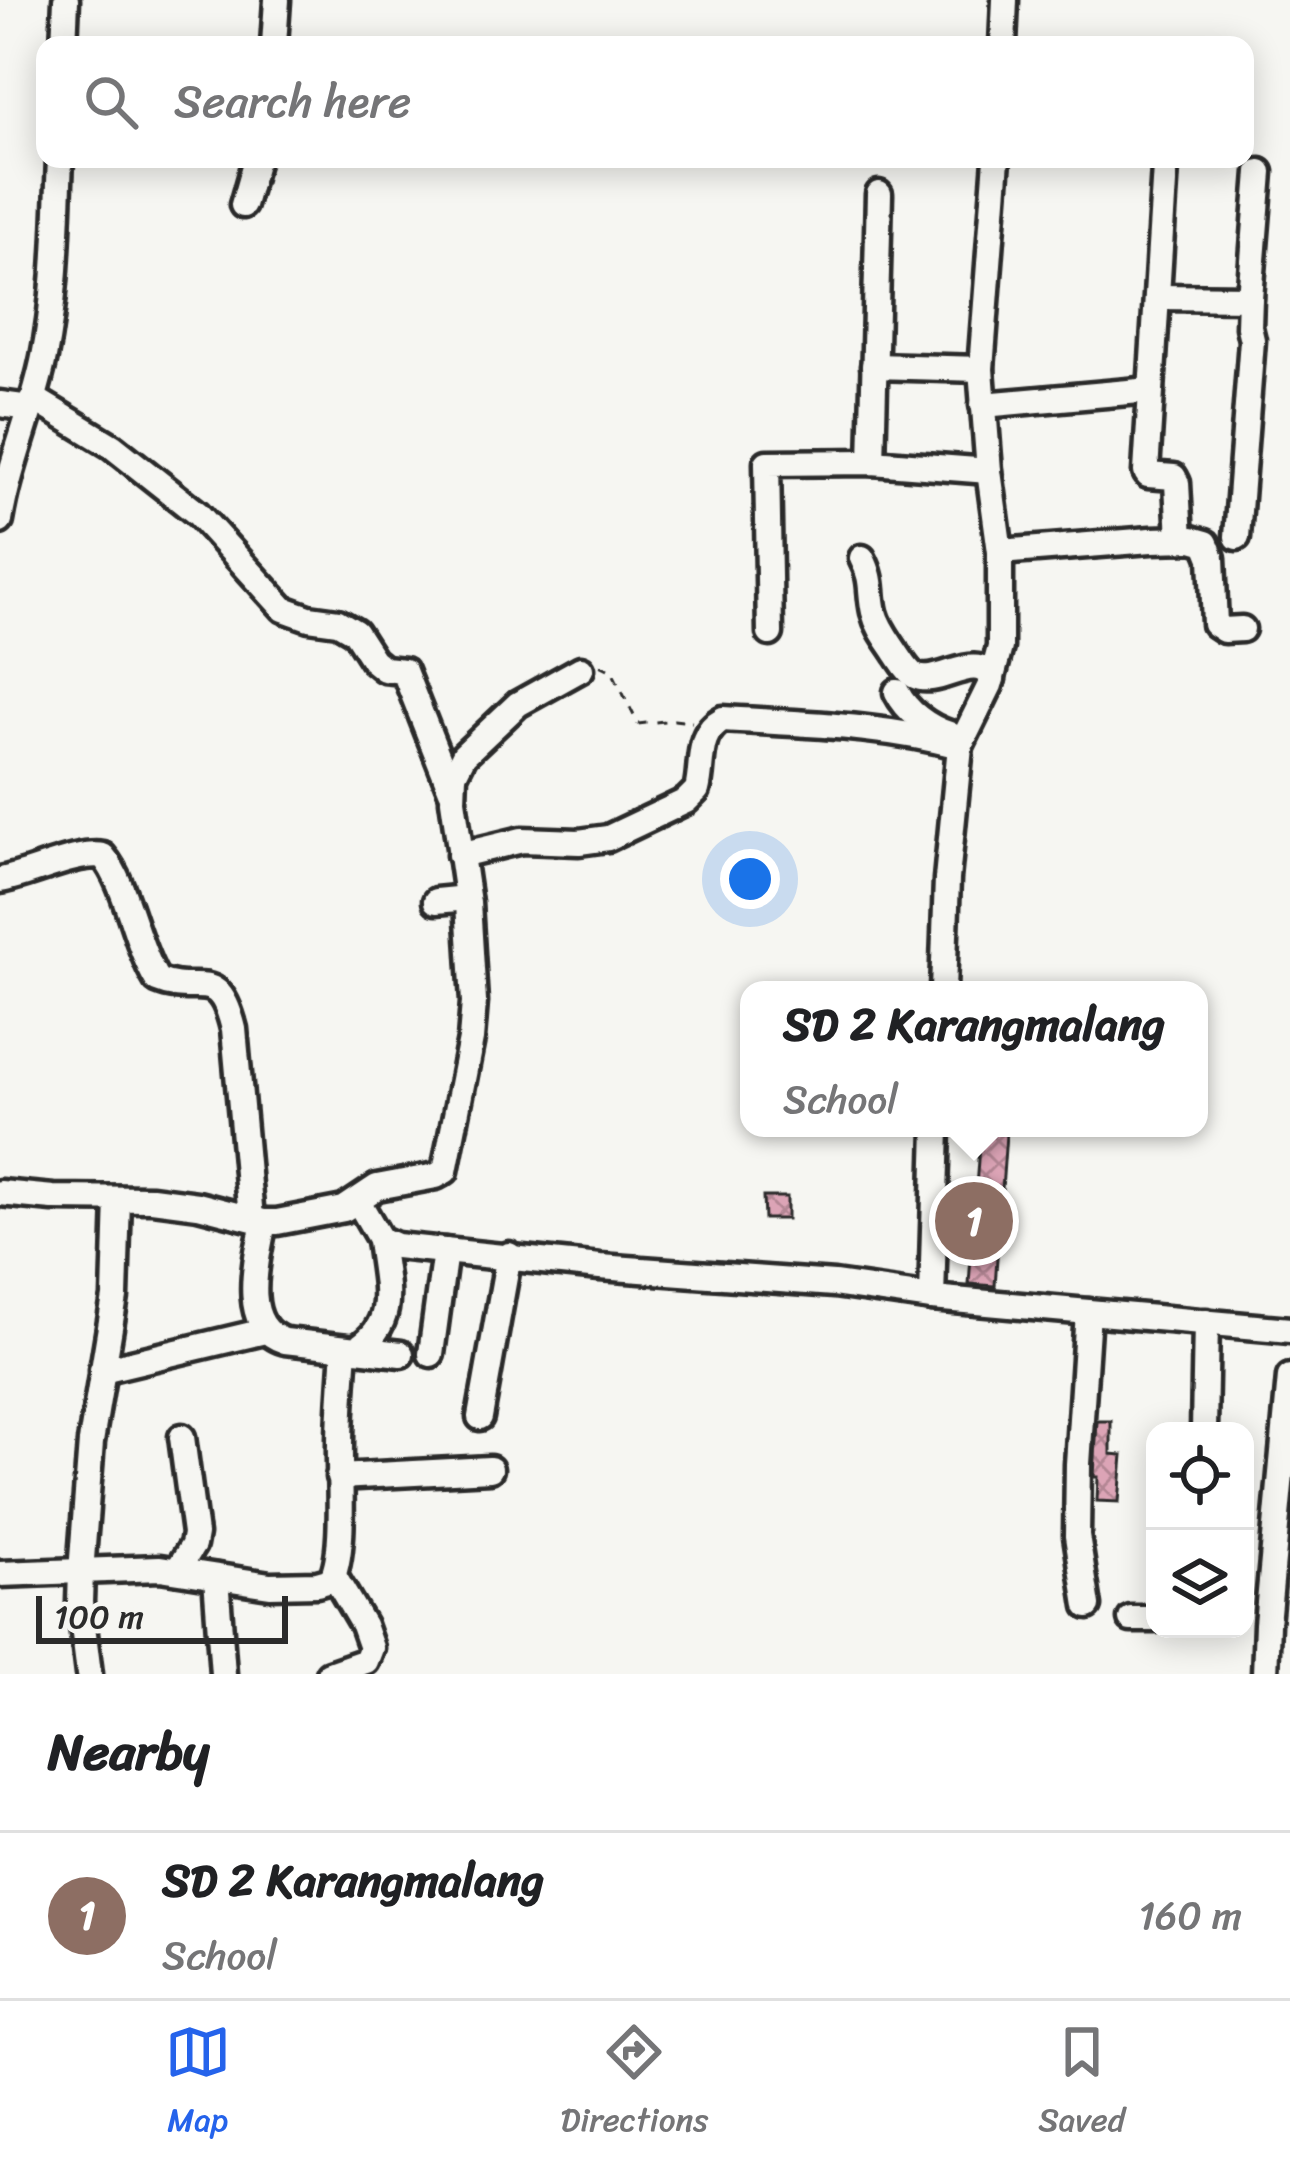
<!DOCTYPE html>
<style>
:root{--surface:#fff;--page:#f2f2f2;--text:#202124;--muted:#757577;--line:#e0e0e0;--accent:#2563eb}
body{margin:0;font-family:Sriracha,sans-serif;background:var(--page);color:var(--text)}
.controls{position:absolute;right:36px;bottom:36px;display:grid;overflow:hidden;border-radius:24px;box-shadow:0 6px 30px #0003}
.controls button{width:108px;height:108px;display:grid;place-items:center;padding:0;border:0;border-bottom:3px solid var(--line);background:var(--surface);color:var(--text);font:60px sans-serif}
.scale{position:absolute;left:36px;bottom:30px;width:252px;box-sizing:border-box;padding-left:12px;border:6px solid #2b2b2b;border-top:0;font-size:33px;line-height:42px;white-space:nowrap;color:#2b2b2b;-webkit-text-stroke:9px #f6f6f2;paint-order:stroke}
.you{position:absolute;left:750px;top:879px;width:42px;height:42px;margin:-30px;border:9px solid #fff;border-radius:50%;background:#1a73e8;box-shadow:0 0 0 18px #1a73e833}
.badge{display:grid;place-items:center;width:78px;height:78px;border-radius:50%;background:var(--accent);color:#fff;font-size:39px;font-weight:700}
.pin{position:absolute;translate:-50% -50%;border:6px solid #fff;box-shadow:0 3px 12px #0006}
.popup{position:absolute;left:740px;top:981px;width:468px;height:156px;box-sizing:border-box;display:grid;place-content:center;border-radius:24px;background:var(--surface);filter:drop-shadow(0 3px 9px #0005);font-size:39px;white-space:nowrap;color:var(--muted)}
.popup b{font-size:45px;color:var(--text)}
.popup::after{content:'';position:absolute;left:50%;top:100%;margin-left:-24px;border:24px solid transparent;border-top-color:var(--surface)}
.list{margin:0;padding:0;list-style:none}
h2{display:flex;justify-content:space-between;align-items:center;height:156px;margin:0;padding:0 48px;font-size:51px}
h2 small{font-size:39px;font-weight:400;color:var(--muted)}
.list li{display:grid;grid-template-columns:78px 1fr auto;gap:36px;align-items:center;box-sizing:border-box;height:168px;padding:0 48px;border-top:3px solid var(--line)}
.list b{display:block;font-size:45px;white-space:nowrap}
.list p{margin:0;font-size:39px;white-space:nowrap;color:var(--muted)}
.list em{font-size:39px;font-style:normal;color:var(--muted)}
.icon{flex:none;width:66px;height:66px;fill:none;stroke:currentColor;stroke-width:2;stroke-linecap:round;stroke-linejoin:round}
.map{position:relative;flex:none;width:1290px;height:1674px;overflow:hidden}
.search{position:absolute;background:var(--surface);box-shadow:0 6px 30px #0003;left:36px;right:36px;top:36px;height:132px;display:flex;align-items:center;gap:30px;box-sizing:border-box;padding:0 42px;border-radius:24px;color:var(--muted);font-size:45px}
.sheet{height:324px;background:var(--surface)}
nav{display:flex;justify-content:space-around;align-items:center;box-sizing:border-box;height:168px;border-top:3px solid var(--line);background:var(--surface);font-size:33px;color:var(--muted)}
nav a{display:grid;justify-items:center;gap:6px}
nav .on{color:var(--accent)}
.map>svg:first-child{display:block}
.building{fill:url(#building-cross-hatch);stroke:#2b2b2b;stroke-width:3}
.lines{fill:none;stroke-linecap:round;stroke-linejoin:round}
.minor-casing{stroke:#2b2b2b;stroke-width:33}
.path{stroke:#2b2b2b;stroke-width:3;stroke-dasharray:9 9;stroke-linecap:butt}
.minor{stroke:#f6f6f2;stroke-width:24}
</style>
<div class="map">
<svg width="1290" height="1674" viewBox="0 0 1290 1674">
<defs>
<pattern id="building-cross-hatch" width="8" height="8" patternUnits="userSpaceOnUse" patternTransform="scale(3)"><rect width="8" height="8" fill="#dca4b6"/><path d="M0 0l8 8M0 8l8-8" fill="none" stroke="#b38694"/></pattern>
</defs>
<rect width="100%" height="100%" fill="#f6f6f2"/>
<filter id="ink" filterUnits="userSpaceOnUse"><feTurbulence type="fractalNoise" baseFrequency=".00833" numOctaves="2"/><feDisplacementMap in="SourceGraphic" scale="24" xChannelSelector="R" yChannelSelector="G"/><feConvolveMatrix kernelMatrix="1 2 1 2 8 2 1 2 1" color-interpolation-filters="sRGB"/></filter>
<g filter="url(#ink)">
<g class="building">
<polygon points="980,1132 1006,1134 995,1286 969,1284"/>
<polygon points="763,1197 787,1197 787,1219 764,1219"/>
<polygon points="1097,1421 1111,1421 1111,1454 1123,1455 1119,1502 1097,1501 1098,1477 1094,1477"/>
</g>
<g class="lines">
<g class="minor-casing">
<g id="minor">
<polyline points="64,45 66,0"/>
<polyline points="274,45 277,0"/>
<polyline points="1003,45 1005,0"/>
<polyline points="1165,167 1146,472 1148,475 1174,477 1177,483 1180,539"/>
<polyline points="243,205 256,159"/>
<polyline points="1158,297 1250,298"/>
<polyline points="874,366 981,369"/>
<polyline points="33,398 112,446 198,514 284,609 309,618 338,622 355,632 373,660 384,669 404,671 451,790"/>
<polyline points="0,404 30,408"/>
<polyline points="983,405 1151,390"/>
<polyline points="872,462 879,194"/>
<path d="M0,521C9,464 33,412 44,357C57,292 57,225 60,159"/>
<polyline points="1237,537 1252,340 1249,327 1250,298 1260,172"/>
<polyline points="1000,552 1151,540 1192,539 1206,543 1212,558 1215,624 1224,630 1242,629"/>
<path d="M862,558C874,581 869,590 874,612C878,628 888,640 897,654C902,661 907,671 915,676C939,688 976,649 992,679"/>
<polyline points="770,633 767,463 872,462 989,471"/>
<path d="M897,692C907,712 928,727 949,734"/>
<path d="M460,855L522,840L579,842L608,838L686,801L697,790C704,764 695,734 723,719C802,724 883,725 960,746"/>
<path d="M0,880C29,875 78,851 103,856C127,884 135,944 157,980C199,998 218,963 234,1029L251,1218"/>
<polyline points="436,901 467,898"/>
<polyline points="943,990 947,879 960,746 990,685 1000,647 1000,552 989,471 981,369 997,159"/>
<polyline points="0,1193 53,1198 152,1199 198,1205 264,1222 277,1222 344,1209 377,1187 436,1176 445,1171 471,1039 474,1002 468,903 453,800 454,775 464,755 518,704 581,669"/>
<polyline points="358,1201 380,1239 396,1246 600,1267 834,1284 932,1298 1290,1330"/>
<path d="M264,1222C257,1258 238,1327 285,1341L401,1354"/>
<polyline points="932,1298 937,1128"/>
<polyline points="1088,1312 1078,1464 1077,1536 1088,1606"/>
<path d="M357,1348C400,1322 384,1281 380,1239"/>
<polyline points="431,1354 445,1251"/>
<polyline points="102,1370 265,1331"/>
<polyline points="480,1417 509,1255"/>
<polyline points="1204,1431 1206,1322"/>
<polyline points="339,1477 490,1469"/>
<polyline points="178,1569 193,1545 195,1534 182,1437"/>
<path d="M0,1574L160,1568L270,1585L317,1584L331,1580C346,1554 339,1478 340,1445C340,1412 343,1380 345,1348"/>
<polyline points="216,1577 223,1674"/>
<polyline points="1131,1619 1155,1619"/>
<polyline points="89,1674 80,1602 81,1572 91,1442 115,1297 118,1199"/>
<polyline points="329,1674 366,1661 371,1648 363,1625 334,1576"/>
<polyline points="1265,1674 1267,1624 1290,1377"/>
</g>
</g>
<polyline class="path" points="600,665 612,671 638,724 674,720 692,722"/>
<use href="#minor" class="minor"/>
</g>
</g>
</svg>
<div class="controls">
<button><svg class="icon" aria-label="locate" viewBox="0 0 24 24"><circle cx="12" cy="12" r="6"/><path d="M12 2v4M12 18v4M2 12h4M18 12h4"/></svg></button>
<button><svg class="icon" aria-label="layers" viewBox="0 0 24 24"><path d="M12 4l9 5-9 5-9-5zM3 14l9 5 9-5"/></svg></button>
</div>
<div class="scale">100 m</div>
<div class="you"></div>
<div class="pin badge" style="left:974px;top:1221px;background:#8d6e63">1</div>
<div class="popup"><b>SD 2 Karangmalang</b>School</div>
<div class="search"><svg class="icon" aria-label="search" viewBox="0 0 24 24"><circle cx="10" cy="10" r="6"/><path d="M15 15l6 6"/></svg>Search here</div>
</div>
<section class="sheet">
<h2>Nearby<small></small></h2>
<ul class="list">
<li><span class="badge" style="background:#8d6e63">1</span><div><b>SD 2 Karangmalang</b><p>School</p></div><em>160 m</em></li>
</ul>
</section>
<nav>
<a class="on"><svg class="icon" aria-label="map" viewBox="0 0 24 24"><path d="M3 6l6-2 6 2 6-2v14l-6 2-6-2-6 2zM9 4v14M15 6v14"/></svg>Map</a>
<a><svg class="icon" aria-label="directions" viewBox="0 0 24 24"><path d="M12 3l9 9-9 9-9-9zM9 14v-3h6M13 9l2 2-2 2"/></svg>Directions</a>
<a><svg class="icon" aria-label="saved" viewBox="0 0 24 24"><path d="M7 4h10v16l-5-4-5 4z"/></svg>Saved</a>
</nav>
